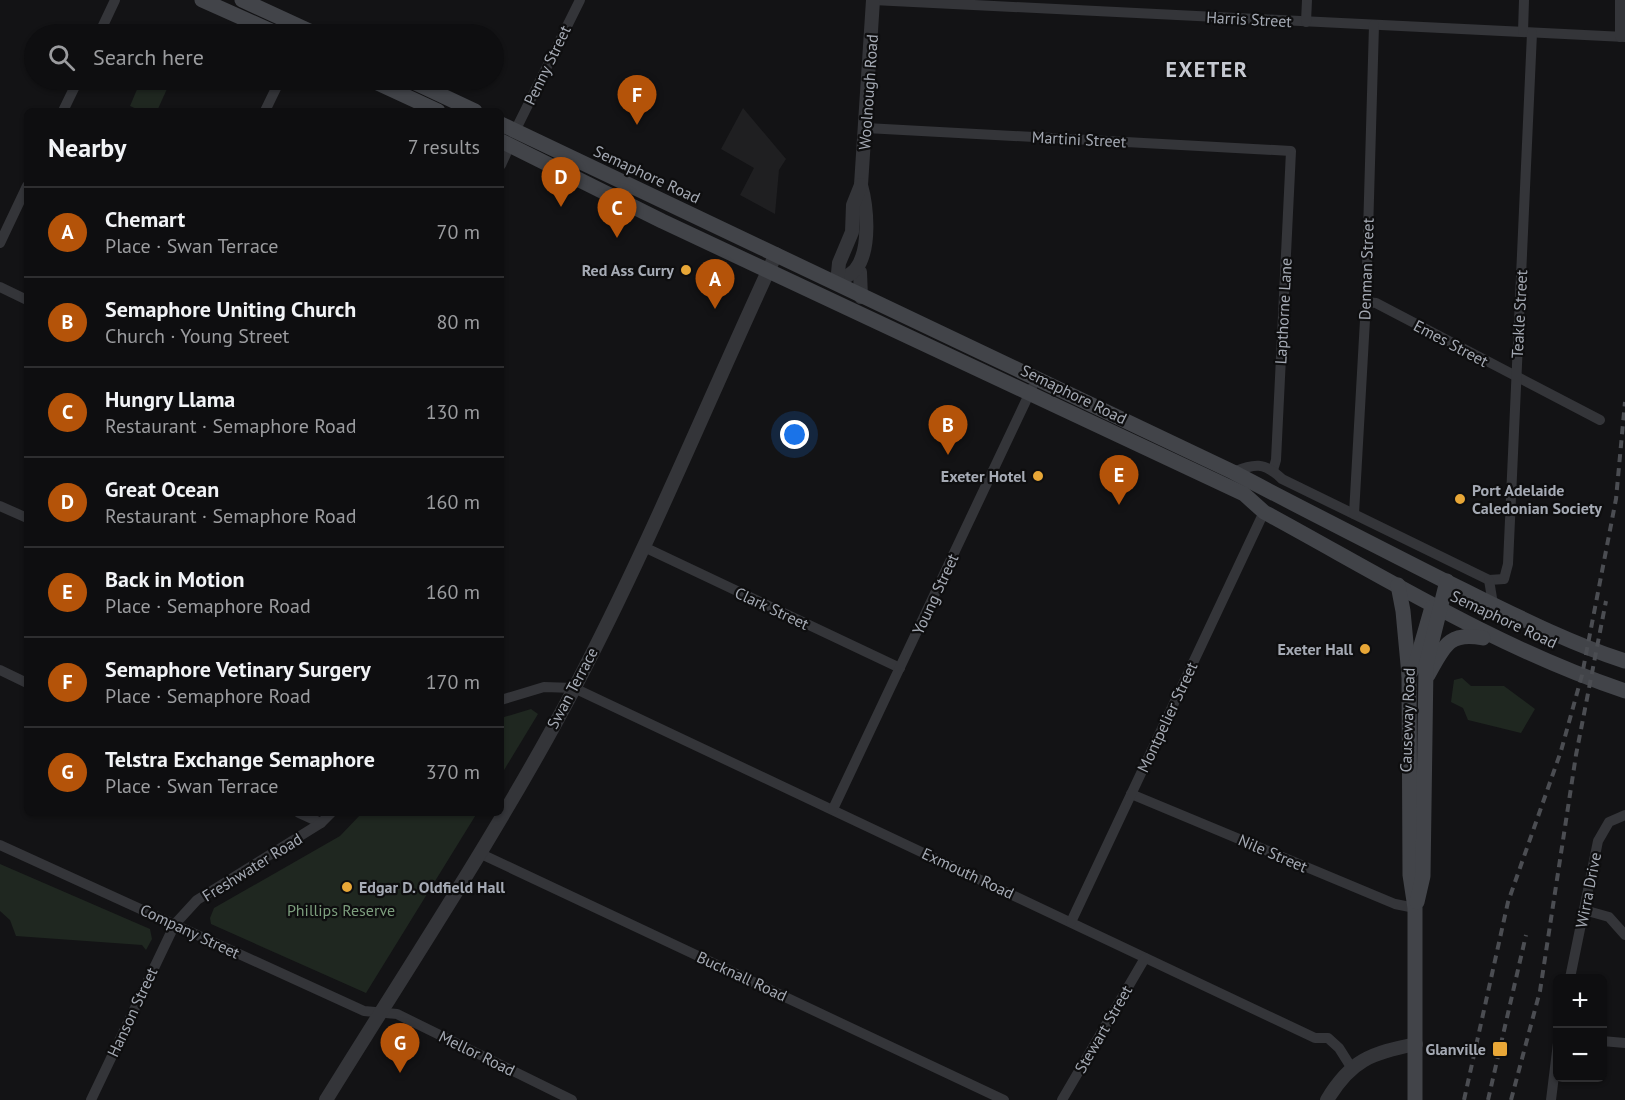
<!DOCTYPE html>
<meta charset="utf-8">
<style>
:root{--surface:#0e0e10;--page:#171719;--text:#f1f3f6;--muted:#9b9c9f;--line:#2e2e30;--accent:#b45309}
body{margin:0;font-family:"PT Sans",sans-serif;background:var(--page);color:var(--text)}
.controls{position:absolute;right:18px;bottom:18px;display:grid;overflow:hidden;border-radius:9px;box-shadow:0 2px 4px #0004}
.controls button{width:54px;height:54px;display:grid;place-items:center;padding:0;border:0;border-bottom:2px solid var(--line);background:var(--surface);color:var(--text);font:30px sans-serif}
.you{position:absolute;left:795px;top:435px;width:21px;height:21px;margin:-15px;border:4px solid #fff;border-radius:50%;background:#1a73e8;box-shadow:0 0 0 9px #1a73e833}
.badge{display:grid;place-items:center;width:39px;height:39px;border-radius:50%;background:var(--accent);color:#fff;font-size:20px;font-weight:700}
.pin{position:absolute;translate:-50% -50px;filter:drop-shadow(0 2px 3px #0008)}
.pin::after{content:'';position:absolute;top:32px;width:21px;height:18px;background:inherit;clip-path:polygon(0 0,100% 0,50% 100%)}
.list{margin:0;padding:0;list-style:none}
h2{display:flex;justify-content:space-between;align-items:center;height:78px;margin:0;padding:0 24px;font-size:26px}
h2 small{font-size:20px;font-weight:400;color:var(--muted)}
.list li{display:grid;grid-template-columns:39px 1fr auto;gap:18px;align-items:center;box-sizing:border-box;height:90px;padding:0 24px;border-top:2px solid var(--line)}
.list b{display:block;font-size:22px;white-space:nowrap}
.list p{margin:0;font-size:20px;white-space:nowrap;color:var(--muted)}
.list em{font-size:20px;font-style:normal;color:var(--muted)}
.icon{flex:none;width:33px;height:33px;fill:none;stroke:currentColor;stroke-width:2;stroke-linecap:round;stroke-linejoin:round}
.map{position:relative;flex:none;width:1625px;height:1100px;overflow:hidden}
.search{position:absolute;background:var(--surface);box-shadow:0 2px 4px #0004;left:24px;top:24px;width:480px;height:66px;display:flex;align-items:center;gap:15px;box-sizing:border-box;padding:0 21px;border-radius:33px;color:var(--muted);font-size:22px}
.panel{position:absolute;background:var(--surface);box-shadow:0 2px 4px #0004;left:24px;top:108px;width:480px;height:708px;border-radius:9px}
.map>svg:first-child{display:block}
.built{fill:#1f1f21}
.green{fill:#1f2720}
.lines{fill:none;stroke-linecap:round;stroke-linejoin:round}
.minor{stroke:#343539;stroke-width:10}
.tertiary{stroke:#343539;stroke-width:14}
.secondary{stroke:#424449;stroke-width:15}
.rail{stroke:#4b4d52;stroke-width:4;stroke-dasharray:8 6;stroke-linecap:butt}
.poi-dot{fill:#e8a737;stroke:#0e0e0f;stroke-width:2}
.labels{text-anchor:middle;dominant-baseline:central;stroke-width:4.5;stroke-linejoin:round;paint-order:stroke}
.street-label{font-size:16px;fill:#a5aab4;stroke:#0e0e0f}
.poi-label{font-size:16px;font-weight:bold;fill:#a5aab4;stroke:#0e0e0f;text-anchor:end}
.park-label{font-size:16px;fill:#7d9f7e;stroke:#0e0e0f}
.district-label{font-size:22px;font-weight:bold;letter-spacing:1.5px;fill:#c6c9d1;stroke:#0e0e0f}
</style>
<div class="map">
<svg width="1625" height="1100" viewBox="0 0 1625 1100">
<rect width="100%" height="100%" fill="#131315"/>
<polygon class="built" points="743,108 786,159 779,170 775,214 740,195 754,168 721,149"/>
<g class="green">
<polygon points="141,80 171,80 157,111 141,111 130,106"/>
<polygon points="1462,678 1471,686 1504,686 1535,709 1521,733 1468,720 1463,708 1451,702 1454,680"/>
<polygon points="531,709 538,714 501,775 501,718"/>
<polygon points="362,813 477,813 366,993 211,924 210,918 214,908 340,836"/>
<polygon points="0,864 150,929 152,939 146,950 142,945 16,936 10,920 0,911"/>
</g>
<g class="lines">
<g class="minor">
<polyline points="873,0 1625,37"/>
<polyline points="1306,22 1307,0"/>
<polyline points="1523,32 1524,0"/>
<polyline points="99,34 115,0"/>
<polyline points="1620,37 1620,0"/>
<polyline points="63,111 78,80"/>
<polyline points="265,111 280,80"/>
<polyline points="866,128 1291,151 1276,460 1273,470"/>
<polyline points="515,131 580,0"/>
<polyline points="501,165 510,145"/>
<polyline points="0,243 27,186"/>
<polyline points="0,287 27,300"/>
<polyline points="1366,302 1376,303 1600,420"/>
<path d="M1233,472C1255,464 1263,461 1282,479L1489,580L1504,579L1508,564L1532,33"/>
<polyline points="0,506 27,518"/>
<polyline points="1354,514 1366,302 1374,25"/>
<polyline points="644,547 900,668"/>
<polyline points="1489,580 1493,604"/>
<polyline points="0,670 27,683"/>
<polyline points="501,700 544,687 574,688 1315,1038 1328,1038 1339,1048 1351,1067"/>
<polyline points="1131,794 1395,904 1415,908"/>
<polyline points="833,809 1032,388"/>
<polyline points="299,813 321,823"/>
<polyline points="0,845 364,1011 397,1014 572,1100"/>
<polyline points="479,853 1004,1100"/>
<polyline points="1584,910 1609,917 1625,935"/>
<polyline points="1071,922 1264,512"/>
<polyline points="1570,978 1598,841 1609,822 1625,815"/>
<polyline points="1602,1041 1625,1043"/>
<polyline points="91,1100 175,924 197,900 321,823 331,813"/>
<polyline points="1062,1100 1145,958"/>
<polyline points="1551,1100 1558,1043"/>
</g>
<g class="tertiary">
<polyline points="856,269 860,272 861,297"/>
<path d="M837,283C842,279 852,274 856,269C871,249 867,207 861,185L873,0"/>
<polyline points="837,283 839,263 852,232 853,205 861,185"/>
<path d="M326,1100C410,964 500,829 575,687C649,546 709,398 776,254"/>
<path d="M1327,1100C1351,1060 1371,1053 1416,1044"/>
</g>
<g class="secondary">
<polyline points="202,0 278,34"/>
<polyline points="242,0 316,34"/>
<polyline points="371,80 438,111"/>
<polyline points="409,80 475,111"/>
<path d="M501,124L1233,472C1303,509 1374,545 1445,581C1503,609 1563,641 1625,661"/>
<path d="M501,141L662,221L1244,494L1264,512C1382,576 1497,648 1625,691"/>
<polyline points="1398,585 1403,611 1409,675 1410,875 1415,908 1415,1100"/>
<polyline points="1409,675 1416,663 1432,607"/>
<path d="M1428,675C1444,647 1448,631 1483,638"/>
<polyline points="1417,902 1423,876 1426,665 1447,581"/>
</g>
<g class="rail">
<polyline points="1464,1100 1508,902 1561,751 1582,675 1616,499 1625,402"/>
<polyline points="1488,1100 1526,935"/>
<polyline points="1511,1100 1540,991 1576,755 1606,601"/>
</g>
</g>
<g class="poi-dot">
<circle cx="686" cy="270" r="6"/>
<circle cx="1038" cy="476" r="6"/>
<circle cx="1460" cy="499" r="6"/>
<circle cx="1365" cy="649" r="6"/>
<circle cx="347" cy="887" r="6"/>
<rect x="1492" y="1041" width="16" height="16" rx="3"/>
</g>
<g class="labels">
<g class="street-label">
<text transform="translate(1249 19) rotate(3)">Harris Street</text>
<text transform="translate(547 65) rotate(-64)">Penny Street</text>
<text transform="translate(868 92) rotate(-86)">Woolnough Road</text>
<text transform="translate(1079 139) rotate(3)">Martini Street</text>
<text transform="translate(647 174) rotate(25)">Semaphore Road</text>
<text transform="translate(1366 269) rotate(-88)">Denman Street</text>
<text transform="translate(1283 311) rotate(-87)">Lapthorne Lane</text>
<text transform="translate(1519 314) rotate(-87)">Teakle Street</text>
<text transform="translate(1451 343) rotate(28)">Emes Street</text>
<text transform="translate(1074 394) rotate(26)">Semaphore Road</text>
<text transform="translate(935 594) rotate(-65)">Young Street</text>
<text transform="translate(772 608) rotate(25)">Clark Street</text>
<text transform="translate(1504 619) rotate(25)">Semaphore Road</text>
<text transform="translate(572 688) rotate(-62)">Swan Terrace</text>
<text transform="translate(1167 717) rotate(-65)">Montpelier Street</text>
<text transform="translate(1407 720) rotate(-88)">Causeway Road</text>
<text transform="translate(1273 853) rotate(23)">Nile Street</text>
<text transform="translate(252 867) rotate(-32)">Freshwater Road</text>
<text transform="translate(968 873) rotate(25)">Exmouth Road</text>
<text transform="translate(1588 890) rotate(-79)">Wirra Drive</text>
<text transform="translate(190 931) rotate(25)">Company Street</text>
<text transform="translate(742 976) rotate(25)">Bucknall Road</text>
<text transform="translate(132 1012) rotate(-65)">Hanson Street</text>
<text transform="translate(1103 1029) rotate(-60)">Stewart Street</text>
<text transform="translate(477 1053) rotate(26)">Mellor Road</text>
</g>
<g class="poi-label">
<text x="674" y="270">Red Ass Curry</text>
<text x="1026" y="476">Exeter Hotel</text>
<text x="1472" y="490" text-anchor="start">Port Adelaide<tspan x="1472" dy="18">Caledonian Society</tspan></text>
<text x="1353" y="649">Exeter Hall</text>
<text x="359" y="887" text-anchor="start">Edgar D. Oldfield Hall</text>
<text x="1486" y="1049">Glanville</text>
</g>
<g class="park-label">
<text x="341" y="910">Phillips Reserve</text>
</g>
<g class="district-label">
<text x="1207" y="69">EXETER</text>
</g>
</g>
</svg>
<div class="controls">
<button>+</button>
<button>−</button>
</div>
<div class="you"></div>
<div class="pin badge" style="left:715px;top:309px">A</div>
<div class="pin badge" style="left:948px;top:455px">B</div>
<div class="pin badge" style="left:617px;top:238px">C</div>
<div class="pin badge" style="left:561px;top:207px">D</div>
<div class="pin badge" style="left:1119px;top:505px">E</div>
<div class="pin badge" style="left:637px;top:125px">F</div>
<div class="pin badge" style="left:400px;top:1073px">G</div>
<div class="search"><svg class="icon" aria-label="search" viewBox="0 0 24 24"><circle cx="10" cy="10" r="6"/><path d="M15 15l6 6"/></svg>Search here</div>
<section class="panel">
<h2>Nearby<small>7 results</small></h2>
<ul class="list">
<li><span class="badge">A</span><div><b>Chemart</b><p>Place · Swan Terrace</p></div><em>70 m</em></li>
<li><span class="badge">B</span><div><b>Semaphore Uniting Church</b><p>Church · Young Street</p></div><em>80 m</em></li>
<li><span class="badge">C</span><div><b>Hungry Llama</b><p>Restaurant · Semaphore Road</p></div><em>130 m</em></li>
<li><span class="badge">D</span><div><b>Great Ocean</b><p>Restaurant · Semaphore Road</p></div><em>160 m</em></li>
<li><span class="badge">E</span><div><b>Back in Motion</b><p>Place · Semaphore Road</p></div><em>160 m</em></li>
<li><span class="badge">F</span><div><b>Semaphore Vetinary Surgery</b><p>Place · Semaphore Road</p></div><em>170 m</em></li>
<li><span class="badge">G</span><div><b>Telstra Exchange Semaphore</b><p>Place · Swan Terrace</p></div><em>370 m</em></li>
</ul>
</section>
</div>
